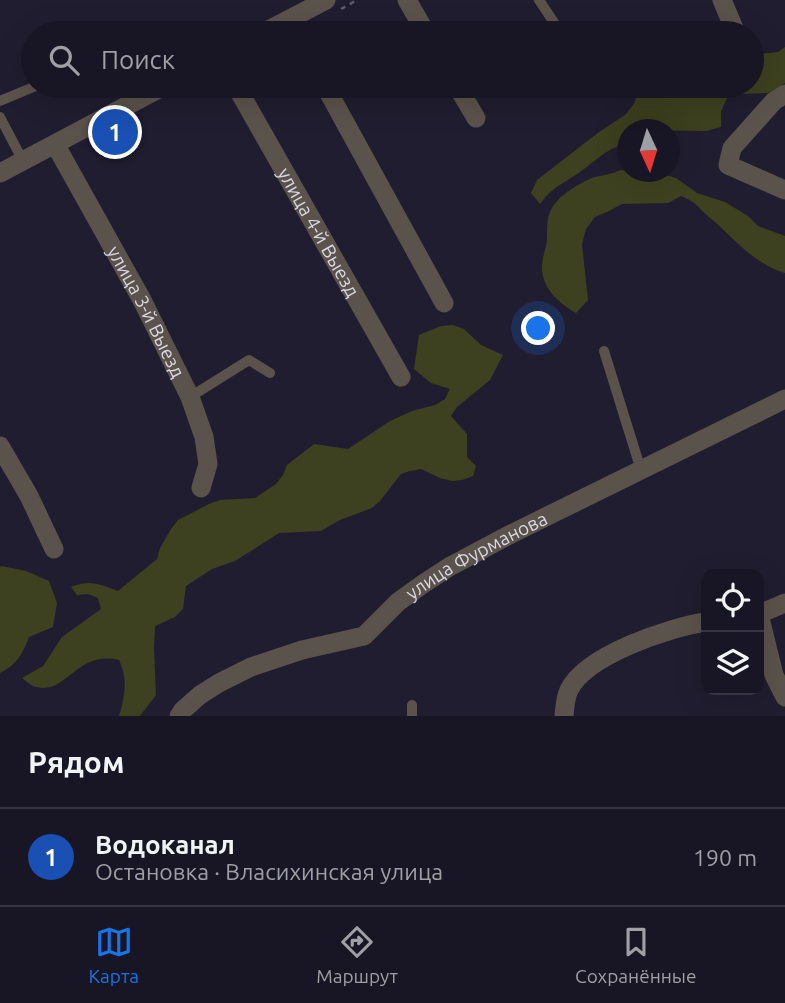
<!DOCTYPE html>
<html lang="ru">
<meta charset="utf-8">
<style>
:root{--surface:#181624;--page:#252331;--text:#f1f3f6;--muted:#9f9fa6;--line:#363541;--accent:#1a73e8}
body{margin:0;font-family:Ubuntu,sans-serif;background:var(--page);color:var(--text)}
.controls{position:absolute;right:21px;bottom:21px;display:grid;overflow:hidden;border-radius:14px;box-shadow:0 7px 28px #0002}
.controls button{width:63px;height:63px;display:grid;place-items:center;padding:0;border:0;border-bottom:2px solid var(--line);background:var(--surface);color:var(--text);font:35px sans-serif}
.compass{position:absolute;left:617px;top:119px;width:63px;height:63px;border-radius:50%;background:var(--surface);box-shadow:0 7px 28px #0002;rotate:176deg}
.you{position:absolute;left:539px;top:329px;width:24px;height:24px;margin:-18px;border:5px solid #fff;border-radius:50%;background:#1a73e8;box-shadow:0 0 0 10px #1a73e833}
.badge{display:grid;place-items:center;width:46px;height:46px;border-radius:50%;background:var(--accent);color:#fff;font-size:23px;font-weight:700}
.pin{position:absolute;translate:-50% -50%;border:4px solid #fff;box-shadow:0 2px 7px #0006}
.list{margin:0;padding:0;list-style:none}
h2{display:flex;justify-content:space-between;align-items:center;height:91px;margin:0;padding:0 28px;font-size:30px}
h2 small{font-size:23px;font-weight:400;color:var(--muted)}
.list li{display:grid;grid-template-columns:46px 1fr auto;gap:21px;align-items:center;box-sizing:border-box;height:98px;padding:0 28px;border-top:2px solid var(--line)}
.list b{display:block;font-size:26px;white-space:nowrap}
.list p{margin:0;font-size:23px;white-space:nowrap;color:var(--muted)}
.list em{font-size:23px;font-style:normal;color:var(--muted)}
.icon{flex:none;width:38px;height:38px;fill:none;stroke:currentColor;stroke-width:2;stroke-linecap:round;stroke-linejoin:round}
.map{position:relative;flex:none;width:785px;height:716px;overflow:hidden}
.search{position:absolute;background:var(--surface);box-shadow:0 7px 28px #0002;left:21px;right:21px;top:21px;height:77px;display:flex;align-items:center;gap:18px;box-sizing:border-box;padding:0 24px;border-radius:38px;color:var(--muted);font-size:26px}
.sheet{height:189px;background:var(--surface)}
nav{display:flex;justify-content:space-around;align-items:center;box-sizing:border-box;height:98px;border-top:2px solid var(--line);background:var(--surface);font-size:19px;color:var(--muted)}
nav a{display:grid;justify-items:center;gap:4px}
nav .on{color:var(--accent)}
.map>svg:first-child{display:block}
.green{fill:#3d411f}
.lines{fill:none;stroke-linecap:round;stroke-linejoin:round}
.path{stroke:#5b596a;stroke-width:2.5;stroke-dasharray:5 5;stroke-linecap:butt}
.service{stroke:#5a534b;stroke-width:10}
.minor{stroke:#5a534b;stroke-width:19}
.tertiary{stroke:#5a534b;stroke-width:19}
.labels{text-anchor:middle;dominant-baseline:central;stroke-width:7;stroke-linejoin:round;paint-order:stroke}
.street-label{font-size:19px;fill:#dad8e5;stroke:#201d30}
</style>
<div class="map">
<svg width="785" height="716" viewBox="0 0 785 716">
<rect width="100%" height="100%" fill="#201d30"/>
<g class="green">
<path d="M785,47V83L768,93L741,94L727,98L721,112V127L706,131L628,130L627,143C605,150 602,156 584,169C566,183 555,184 540,204L531,193L537,180L599,132L625,115L634,104L640,86H752V55L778,52Z"/>
<path d="M621,170L656,172L676,178L697,193L725,202L748,216L758,226L785,236V273C752,263 733,237 708,216C696,206 698,203 681,196L668,203L622,204L609,211L595,217L586,229L582,244L588,300L576,313C559,303 542,289 542,267C542,258 546,249 547,240C547,226 546,212 558,200C565,192 585,180 595,177C604,175 612,174 621,170Z"/>
<path d="M453,325L464,329L481,345L503,355L490,380L457,407L451,416L467,434V457L476,466L473,476L462,480L452,481L440,478L421,469L410,471L401,474L380,501L372,508L340,520L321,531L279,533L235,561L212,569L186,586L183,609L175,617L155,626L154,648L156,695L140,716H119C125,697 128,678 119,660C76,650 67,695 36,687C31,686 26,681 22,678L43,666L62,637L101,609L98,598L88,594L77,595L71,587C89,579 100,584 118,591L157,559L160,548L171,529L178,520L209,504L220,500L255,498L276,484L283,475L287,465L314,444L348,449L390,421L412,411L435,405L445,399L450,389L431,383L414,369L419,335L441,326Z"/>
<path d="M2,566L26,571L49,581L57,603L53,627L29,637C23,654 16,665 0,673V567Z"/>
</g>
<g class="lines">
<g class="path">
<polyline points="341,9 357,0"/>
<polyline points="179,94 194,86"/>
</g>
<g class="service">
<polyline points="539,0 561,33"/>
<polyline points="0,101 36,86"/>
<polyline points="0,117 23,161"/>
<polyline points="604,351 641,470"/>
<polyline points="190,397 249,360 270,373"/>
<polyline points="412,716 412,705"/>
</g>
<g class="minor">
<polyline points="407,0 426,33"/>
<polyline points="722,0 736,33"/>
<polyline points="289,20 297,33"/>
<path id="s1" d="M236,86L401,377"/>
<polyline points="325,86 444,303"/>
<polyline points="457,86 476,118"/>
<polyline points="785,94 774,101 732,148 728,165 785,190"/>
<path id="s2" d="M55,144L142,300L190,397L204,437L208,464L201,488"/>
<polyline points="0,446 29,496 54,549"/>
<polyline points="759,614 774,675 785,697"/>
<polyline points="759,614 785,603"/>
<path id="s3" d="M179,716L183,710L200,695L219,683L251,667L302,650L364,636L398,602L423,584L449,567L511,534L785,399"/>
<path d="M564,716C565,707 565,698 569,690C586,655 670,627 706,622"/>
</g>
<g class="tertiary">
<polyline points="263,33 326,0"/>
<polyline points="0,173 164,86"/>
</g>
</g>
<g class="labels">
<g class="street-label">
<text stroke="none"><textPath href="#s1" startOffset="168">улица 4-й Выезд</textPath></text>
<text stroke="none"><textPath href="#s2" startOffset="191">улица 3-й Выезд</textPath></text>
<text stroke="none"><textPath href="#s3" startOffset="345">улица Фурманова</textPath></text>
</g>
</g>
</svg>
<div class="controls">
<button><svg class="icon" aria-label="locate" viewBox="0 0 24 24"><circle cx="12" cy="12" r="6"/><path d="M12 2v4M12 18v4M2 12h4M18 12h4"/></svg></button>
<button><svg class="icon" aria-label="layers" viewBox="0 0 24 24"><path d="M12 4l9 5-9 5-9-5zM3 14l9 5 9-5"/></svg></button>
</div>
<svg class="compass" viewBox="-18 -18 36 36"><path d="M0-13l5 13h-10z" fill="#e53935"/><path d="M0 13l5-13h-10z" fill="#9f9fa6"/></svg>
<div class="you"></div>
<div class="pin badge" style="left:115px;top:132px;background:#1a4fb4">1</div>
<div class="search"><svg class="icon" aria-label="search" viewBox="0 0 24 24"><circle cx="10" cy="10" r="6"/><path d="M15 15l6 6"/></svg>Поиск</div>
</div>
<section class="sheet">
<h2>Рядом<small></small></h2>
<ul class="list">
<li><span class="badge" style="background:#1a4fb4">1</span><div><b>Водоканал</b><p>Остановка · Власихинская улица</p></div><em>190 m</em></li>
</ul>
</section>
<nav>
<a class="on"><svg class="icon" aria-label="map" viewBox="0 0 24 24"><path d="M3 6l6-2 6 2 6-2v14l-6 2-6-2-6 2zM9 4v14M15 6v14"/></svg>Карта</a>
<a><svg class="icon" aria-label="directions" viewBox="0 0 24 24"><path d="M12 3l9 9-9 9-9-9zM9 14v-3h6M13 9l2 2-2 2"/></svg>Маршрут</a>
<a><svg class="icon" aria-label="saved" viewBox="0 0 24 24"><path d="M7 4h10v16l-5-4-5 4z"/></svg>Сохранённые</a>
</nav>
